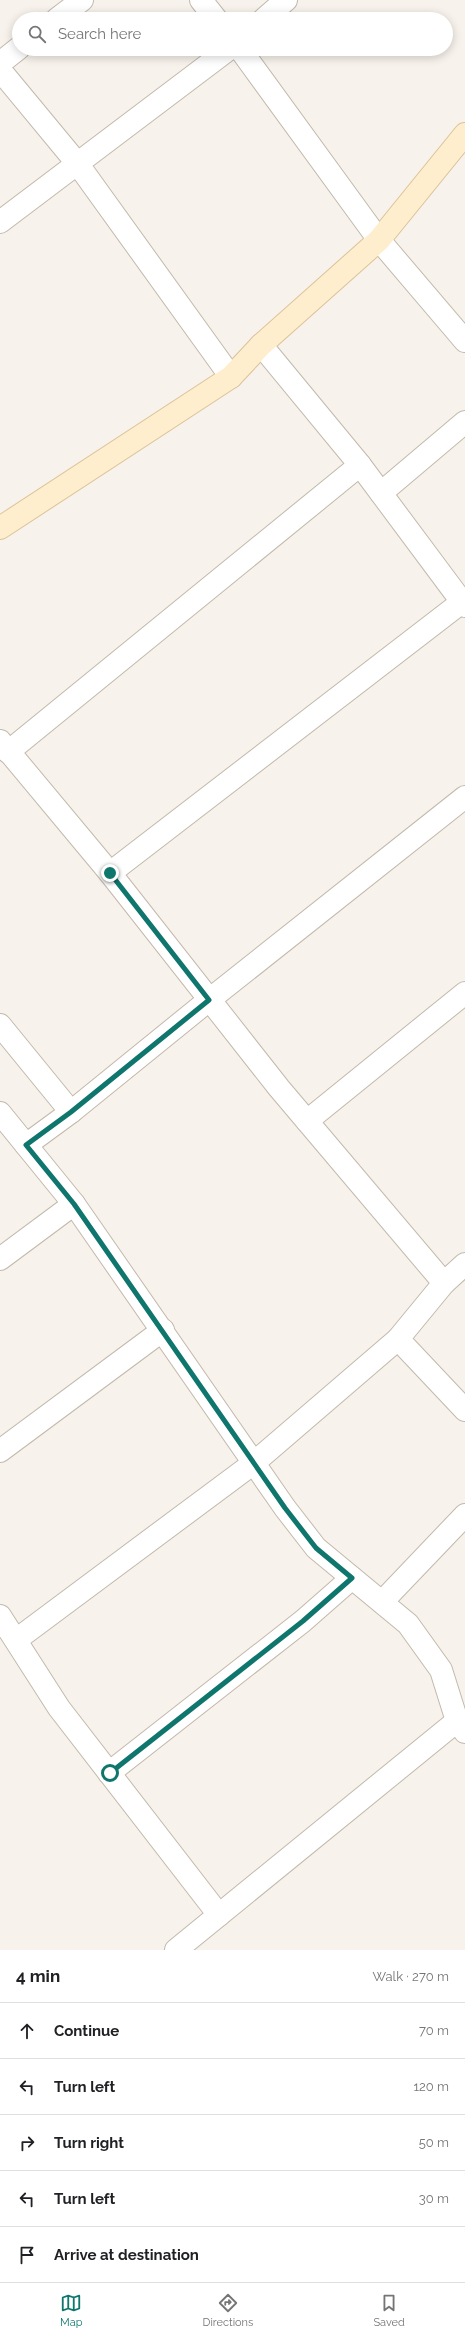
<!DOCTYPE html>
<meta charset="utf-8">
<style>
:root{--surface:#fff;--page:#f2f2f2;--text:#202124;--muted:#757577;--line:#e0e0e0;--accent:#0f766e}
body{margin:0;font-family:Raleway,sans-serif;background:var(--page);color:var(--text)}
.stop{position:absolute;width:12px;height:12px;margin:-9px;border:3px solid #0f766e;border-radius:50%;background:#fff}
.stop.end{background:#0f766e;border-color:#fff;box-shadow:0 1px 4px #0008}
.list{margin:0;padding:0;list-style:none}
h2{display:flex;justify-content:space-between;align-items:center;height:52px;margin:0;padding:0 16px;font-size:17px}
h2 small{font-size:13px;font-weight:400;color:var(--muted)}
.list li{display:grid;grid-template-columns:26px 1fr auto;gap:12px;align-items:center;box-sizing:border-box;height:56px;padding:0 16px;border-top:1px solid var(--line)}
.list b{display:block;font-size:15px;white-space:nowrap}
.list em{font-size:13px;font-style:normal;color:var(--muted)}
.icon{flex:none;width:22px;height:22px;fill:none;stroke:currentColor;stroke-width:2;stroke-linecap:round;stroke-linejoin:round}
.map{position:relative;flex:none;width:465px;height:1950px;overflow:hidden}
.search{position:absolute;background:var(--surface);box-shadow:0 2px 10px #0003;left:12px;right:12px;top:12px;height:44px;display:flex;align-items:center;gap:10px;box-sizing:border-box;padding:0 14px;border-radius:22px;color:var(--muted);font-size:15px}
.sheet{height:332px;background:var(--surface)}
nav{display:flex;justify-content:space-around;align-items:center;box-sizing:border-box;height:56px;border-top:1px solid var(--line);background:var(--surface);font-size:11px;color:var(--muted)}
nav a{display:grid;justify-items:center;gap:2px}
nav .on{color:var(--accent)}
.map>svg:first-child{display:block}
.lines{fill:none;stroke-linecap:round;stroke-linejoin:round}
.street-casing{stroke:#c3b9ac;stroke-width:24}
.secondary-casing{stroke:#dac398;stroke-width:24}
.street{stroke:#fff;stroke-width:22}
.secondary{stroke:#ffeecd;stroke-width:22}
.route{stroke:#0f766e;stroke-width:5}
</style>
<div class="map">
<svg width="465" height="1950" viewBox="0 0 465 1950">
<rect width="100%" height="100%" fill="#f7f2eb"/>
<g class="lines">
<g class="street-casing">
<g id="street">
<polyline points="201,0 216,19"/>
<polyline points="57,19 82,0"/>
<polyline points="264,19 286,0"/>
<polyline points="240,49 379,240 465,341"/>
<polyline points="0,63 19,48"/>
<polyline points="0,70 77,163 231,377"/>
<polyline points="0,222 229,49"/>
<polyline points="261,345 360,465 465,606"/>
<polyline points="381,493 465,422"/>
<polyline points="0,741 110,873 279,1088 444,1283 398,1339 465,1410"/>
<polyline points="8,752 360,465"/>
<polyline points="110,873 462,602"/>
<polyline points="0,1025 71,1112"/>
<polyline points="0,1113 74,1204 285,1508 316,1548 408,1624 441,1670 457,1721"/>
<polyline points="307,1121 465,993"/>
<polyline points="26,1145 71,1112 209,1000 465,797"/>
<polyline points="0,1259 74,1204"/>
<polyline points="444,1283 465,1264"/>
<polyline points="0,1451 163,1330"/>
<polyline points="382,1602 465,1515"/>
<polyline points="0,1616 59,1708 219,1915"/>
<polyline points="16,1640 255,1462 398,1339"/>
<polyline points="109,1773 303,1621 352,1578"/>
<polyline points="176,1950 457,1721 465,1732"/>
</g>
</g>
<g class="secondary-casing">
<polyline id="secondary" points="0,528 231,377 261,345 379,240 465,134"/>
</g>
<use href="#street" class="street"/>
<use href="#secondary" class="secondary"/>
</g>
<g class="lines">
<polyline class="route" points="110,1773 303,1621 352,1578 316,1548 285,1508 74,1204 26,1145 71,1112 209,1000 110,873"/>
</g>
</svg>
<div class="stop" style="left:110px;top:1773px"></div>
<div class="stop end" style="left:110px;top:873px"></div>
<div class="search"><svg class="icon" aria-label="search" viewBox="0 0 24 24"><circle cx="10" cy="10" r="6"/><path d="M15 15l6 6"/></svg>Search here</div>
</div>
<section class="sheet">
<h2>4 min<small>Walk · 270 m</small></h2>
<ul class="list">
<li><svg class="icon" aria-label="ahead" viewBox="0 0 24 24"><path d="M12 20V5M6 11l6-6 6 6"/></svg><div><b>Continue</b></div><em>70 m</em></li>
<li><svg class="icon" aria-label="left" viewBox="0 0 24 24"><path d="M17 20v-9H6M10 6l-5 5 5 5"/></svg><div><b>Turn left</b></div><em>120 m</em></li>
<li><svg class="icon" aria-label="right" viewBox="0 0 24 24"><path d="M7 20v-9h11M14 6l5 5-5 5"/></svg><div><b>Turn right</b></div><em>50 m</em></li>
<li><svg class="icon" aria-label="left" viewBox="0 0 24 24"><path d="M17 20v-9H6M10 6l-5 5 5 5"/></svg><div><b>Turn left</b></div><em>30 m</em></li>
<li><svg class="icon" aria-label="arrive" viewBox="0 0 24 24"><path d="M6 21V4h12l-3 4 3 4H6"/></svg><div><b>Arrive at destination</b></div></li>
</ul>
</section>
<nav>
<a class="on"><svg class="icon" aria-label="map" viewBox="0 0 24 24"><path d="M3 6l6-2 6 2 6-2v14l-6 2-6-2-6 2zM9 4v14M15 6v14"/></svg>Map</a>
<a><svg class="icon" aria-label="directions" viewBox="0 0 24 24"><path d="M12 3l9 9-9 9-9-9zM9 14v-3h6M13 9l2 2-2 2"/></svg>Directions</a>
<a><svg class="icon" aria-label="saved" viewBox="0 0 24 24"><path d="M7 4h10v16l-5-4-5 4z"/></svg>Saved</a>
</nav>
